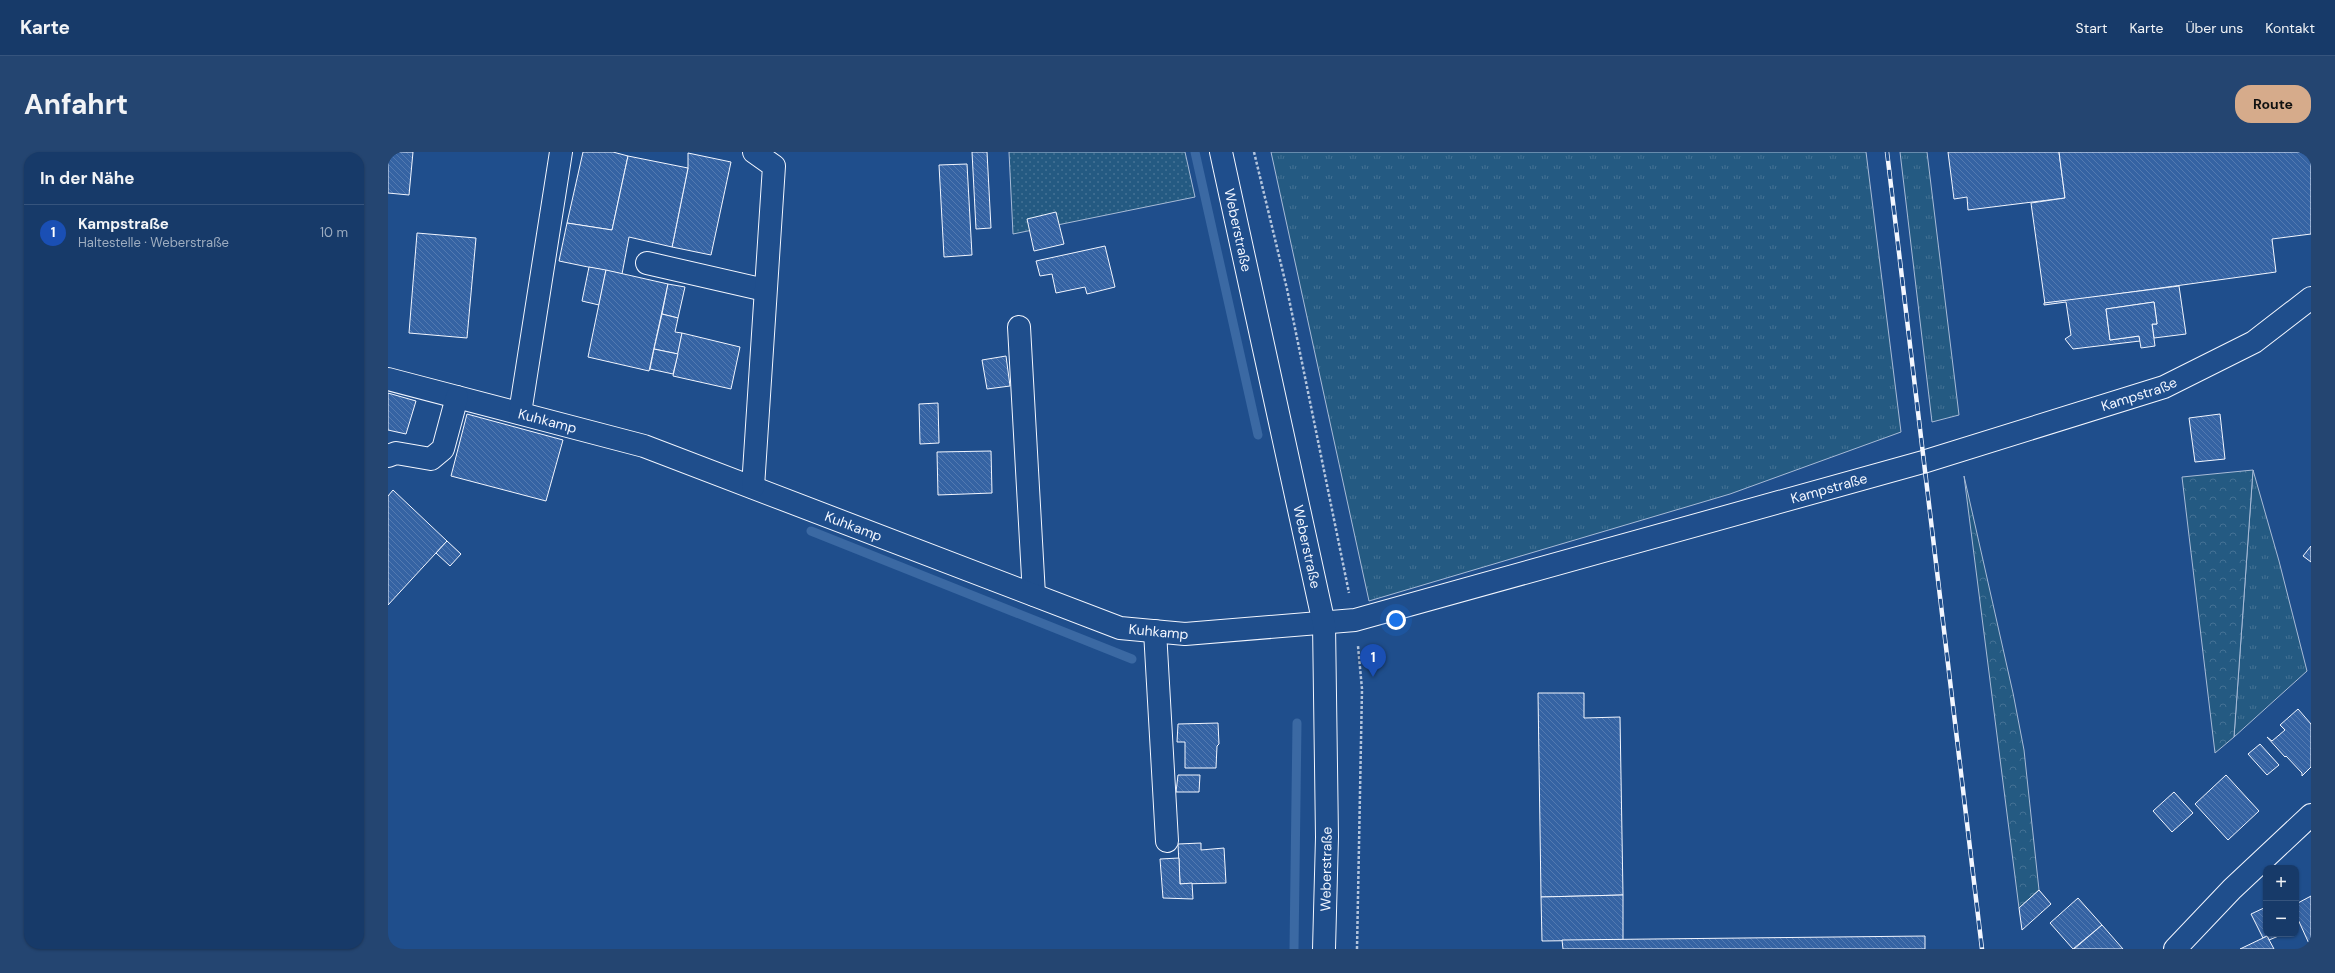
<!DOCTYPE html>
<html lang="de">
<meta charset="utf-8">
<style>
:root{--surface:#173a69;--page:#244571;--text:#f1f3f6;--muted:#9eadc0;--line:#36547d;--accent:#d6ab8b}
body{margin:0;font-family:"DM Sans",sans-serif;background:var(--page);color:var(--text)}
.controls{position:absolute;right:12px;bottom:12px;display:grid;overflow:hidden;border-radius:8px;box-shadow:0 1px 3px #0004}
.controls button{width:36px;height:36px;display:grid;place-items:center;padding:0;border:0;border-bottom:1px solid var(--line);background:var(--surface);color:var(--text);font:20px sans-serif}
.you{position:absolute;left:1008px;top:468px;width:14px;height:14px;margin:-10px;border:3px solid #fff;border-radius:50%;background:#1a73e8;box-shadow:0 0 0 6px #1a73e833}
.badge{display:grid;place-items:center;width:26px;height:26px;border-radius:50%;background:var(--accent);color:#fff;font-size:13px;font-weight:700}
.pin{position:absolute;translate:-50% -33px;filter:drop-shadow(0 1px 2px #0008)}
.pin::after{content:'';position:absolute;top:21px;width:14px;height:12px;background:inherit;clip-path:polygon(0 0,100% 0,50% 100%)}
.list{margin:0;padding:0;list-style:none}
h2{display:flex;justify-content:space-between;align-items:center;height:52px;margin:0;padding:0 16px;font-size:17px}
h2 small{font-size:13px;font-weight:400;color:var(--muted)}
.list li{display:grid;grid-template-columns:26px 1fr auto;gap:12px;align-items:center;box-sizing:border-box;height:56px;padding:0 16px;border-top:1px solid var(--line)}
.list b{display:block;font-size:15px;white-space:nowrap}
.list p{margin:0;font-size:13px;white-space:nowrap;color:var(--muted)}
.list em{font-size:13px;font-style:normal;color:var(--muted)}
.map{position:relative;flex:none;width:1923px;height:797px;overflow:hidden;border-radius:16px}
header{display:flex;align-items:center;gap:24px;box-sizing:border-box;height:56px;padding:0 20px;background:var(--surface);border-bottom:1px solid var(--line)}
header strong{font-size:19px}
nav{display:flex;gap:22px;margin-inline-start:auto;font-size:14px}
.intro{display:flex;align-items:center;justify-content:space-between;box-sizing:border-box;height:96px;padding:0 24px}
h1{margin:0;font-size:28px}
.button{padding:10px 18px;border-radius:16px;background:var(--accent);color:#111;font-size:14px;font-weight:700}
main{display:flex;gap:24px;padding:0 24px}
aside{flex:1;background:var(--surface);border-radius:16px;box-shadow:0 1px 3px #0004}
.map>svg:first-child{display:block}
.grass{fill:url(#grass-tufts);stroke:#a8bbd7}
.forest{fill:url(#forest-crowns);stroke:#a8bbd7}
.park{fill:url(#park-dots);stroke:#a8bbd7}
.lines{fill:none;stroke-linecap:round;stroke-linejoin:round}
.stream{stroke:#3b69a3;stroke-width:9}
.building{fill:url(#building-back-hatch);stroke:#f2f6ff}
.minor-casing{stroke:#f2f6ff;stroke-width:24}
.major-casing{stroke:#f2f6ff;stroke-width:24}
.path{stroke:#b3c4dc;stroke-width:2.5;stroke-dasharray:3 2;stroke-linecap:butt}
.minor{stroke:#1f4e8c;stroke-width:22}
.major{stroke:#1f4e8c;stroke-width:22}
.rail-casing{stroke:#f2f6ff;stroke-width:4.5}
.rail{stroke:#1f4e8c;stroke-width:3;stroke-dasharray:9;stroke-linecap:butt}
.labels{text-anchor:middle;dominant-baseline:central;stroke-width:3;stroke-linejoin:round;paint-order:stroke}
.street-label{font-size:14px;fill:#f2f6ff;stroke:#1f4e8c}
</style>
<header>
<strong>Karte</strong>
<nav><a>Start</a><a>Karte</a><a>Über uns</a><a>Kontakt</a></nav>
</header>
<div class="intro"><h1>Anfahrt</h1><a class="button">Route</a></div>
<main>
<aside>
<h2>In der Nähe<small></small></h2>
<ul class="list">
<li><span class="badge" style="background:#1a4fb4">1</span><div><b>Kampstraße</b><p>Haltestelle · Weberstraße</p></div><em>10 m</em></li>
</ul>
</aside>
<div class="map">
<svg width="1923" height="797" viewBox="0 0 1923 797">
<defs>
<pattern id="grass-tufts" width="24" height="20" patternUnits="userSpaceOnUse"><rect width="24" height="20" fill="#245a82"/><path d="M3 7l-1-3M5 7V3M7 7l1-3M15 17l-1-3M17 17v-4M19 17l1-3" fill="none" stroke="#447295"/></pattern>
<pattern id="forest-crowns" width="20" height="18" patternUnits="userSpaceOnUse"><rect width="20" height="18" fill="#245a82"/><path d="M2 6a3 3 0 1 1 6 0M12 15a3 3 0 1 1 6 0" fill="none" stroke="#447295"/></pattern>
<pattern id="park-dots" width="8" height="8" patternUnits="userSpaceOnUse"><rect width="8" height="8" fill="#245a82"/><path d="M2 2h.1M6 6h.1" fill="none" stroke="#447295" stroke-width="1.8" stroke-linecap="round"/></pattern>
<pattern id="building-back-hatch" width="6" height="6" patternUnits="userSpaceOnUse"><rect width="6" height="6" fill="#3563a3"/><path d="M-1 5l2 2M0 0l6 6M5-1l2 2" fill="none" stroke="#537ab1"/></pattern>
</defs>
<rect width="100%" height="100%" fill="#1f4e8c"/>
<g class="grass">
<polygon points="883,0 1478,0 1513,280 1342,342 981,449"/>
<polygon points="1512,0 1539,0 1571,263 1544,270"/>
<polygon points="1865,318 1891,409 1919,519 1846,585"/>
</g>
<g class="forest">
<polygon points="1865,318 1846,585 1827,601 1794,325"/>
<polygon points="1576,324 1625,541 1636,598 1651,738 1631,756"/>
</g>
<polygon class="park" points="621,0 797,0 807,45 625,82"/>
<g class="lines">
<g class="stream">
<polyline points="807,0 870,283"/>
<polyline points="423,379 744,507"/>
<polyline points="906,797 909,571"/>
</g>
</g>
<g class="building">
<polygon points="0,0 25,0 21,43 0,41"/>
<polygon points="195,0 225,0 240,4 224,78 179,71"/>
<polygon points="584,0 599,0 603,76 588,77"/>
<polygon points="1560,0 1671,0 1677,46 1580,58 1579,45 1566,47"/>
<polygon points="1671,0 1923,0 1923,82 1884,87 1888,120 1657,152 1643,51 1677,46"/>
<polygon points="300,1 343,10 323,103 284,95 300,16"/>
<polygon points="240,4 300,16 284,95 241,85 234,122 171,109 179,71 224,78"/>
<polygon points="579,12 584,103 556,105 551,13"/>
<polygon points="668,60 676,92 646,99 639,67"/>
<polygon points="29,81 88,86 79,186 21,181"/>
<polygon points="717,94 727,135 699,142 697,135 668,141 664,122 652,124 648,109"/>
<polygon points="201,115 218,118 211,153 194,149"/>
<polygon points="218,118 280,132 261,219 200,205"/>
<polygon points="280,132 297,135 290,166 274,162"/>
<polygon points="1791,134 1798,182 1766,186 1764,172 1769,172 1766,150 1718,157 1722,188 1751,184 1752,189 1685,197 1677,187 1683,183 1678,150 1656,153 1656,151"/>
<polygon points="1766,150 1769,172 1764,172 1767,194 1753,196 1751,184 1722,188 1718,157"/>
<polygon points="274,162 290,166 287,180 294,181 290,202 266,197"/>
<polygon points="294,181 352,195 343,237 285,224"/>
<polygon points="266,197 290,202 285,222 262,217"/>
<polygon points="618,204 622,234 599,237 594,208"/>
<polygon points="0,241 28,249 18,282 0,278"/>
<polygon points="550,251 551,291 532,292 531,252"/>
<polygon points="79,262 175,288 158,349 63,324"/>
<polygon points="1832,262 1837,307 1807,310 1801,266"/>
<polygon points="603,299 604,341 550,343 549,300"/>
<polygon points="5,338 59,389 0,453 0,344"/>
<polygon points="59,389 73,402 62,414 48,401"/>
<polygon points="1923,394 1923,410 1915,404"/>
<polygon points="1150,541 1196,541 1196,566 1232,565 1235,743 1153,745"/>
<polygon points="1910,557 1923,572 1923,615 1914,624 1914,621 1898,604 1897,605 1879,585 1884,589 1897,578 1892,573"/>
<polygon points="830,571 831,592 829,594 828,616 797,616 797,590 789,590 790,572"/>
<polygon points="1872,592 1891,613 1879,623 1860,602"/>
<polygon points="790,623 812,623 811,640 788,640"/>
<polygon points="1838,623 1871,659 1840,688 1807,652"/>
<polygon points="1786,640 1805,661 1784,680 1765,659"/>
<polygon points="813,691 813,698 836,696 838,731 792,732 790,692"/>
<polygon points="791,706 792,732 804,731 805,747 775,746 772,707"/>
<polygon points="1651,738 1663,752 1634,778 1631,756"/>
<polygon points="1235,743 1235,788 1154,789 1153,745"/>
<polygon points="1923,744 1923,796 1908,763 1908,752"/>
<polygon points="1690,746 1714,773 1685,797 1662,771"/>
<polygon points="1878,755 1878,782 1893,783 1881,788 1879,784 1875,786 1863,762"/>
<polygon points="1714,773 1735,797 1686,797"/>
<polygon points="1537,784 1537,797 1175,797 1174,788"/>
<polygon points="1879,784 1886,797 1852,797 1875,786"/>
</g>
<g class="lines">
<g class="minor-casing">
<g id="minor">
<polyline points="259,111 377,138"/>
<polyline points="631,175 646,443"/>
<path id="s1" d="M0,227L256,294L732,476L797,482L967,468L1535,310L1776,235L1866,190L1923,146"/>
<polyline points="132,261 173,0"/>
<polyline points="0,304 8,301 43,307 55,297 69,245"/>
<polyline points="365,335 386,14 366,0"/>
<polyline points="767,479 779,689"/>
<polyline points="1787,797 1844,737 1923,663"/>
</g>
</g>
<g class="major-casing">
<g id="major">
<path id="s2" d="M833,0L936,472L939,685L936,797"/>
</g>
</g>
<g class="path">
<polyline points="866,0 899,137 961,441"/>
<polyline points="969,797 974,537 970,494"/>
</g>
<use href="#minor" class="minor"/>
<use href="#major" class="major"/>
<g class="rail-casing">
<polyline id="rail" points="1499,0 1594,797"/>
</g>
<use href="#rail" class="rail"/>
</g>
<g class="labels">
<g class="street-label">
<text stroke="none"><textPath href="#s2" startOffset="80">Weberstraße</textPath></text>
<text stroke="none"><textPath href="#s1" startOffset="1826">Kampstraße</textPath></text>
<text stroke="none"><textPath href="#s1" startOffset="165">Kuhkamp</textPath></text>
<text stroke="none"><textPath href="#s1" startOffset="1502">Kampstraße</textPath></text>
<text stroke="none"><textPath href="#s1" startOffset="489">Kuhkamp</textPath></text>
<text stroke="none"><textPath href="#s2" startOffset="404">Weberstraße</textPath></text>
<text stroke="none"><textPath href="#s1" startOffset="813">Kuhkamp</textPath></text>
<text transform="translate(938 717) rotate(-89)">Weberstraße</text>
</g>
</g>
</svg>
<div class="controls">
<button>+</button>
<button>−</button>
</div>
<div class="you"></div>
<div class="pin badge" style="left:985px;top:525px;background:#1a4fb4">1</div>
</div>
</main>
